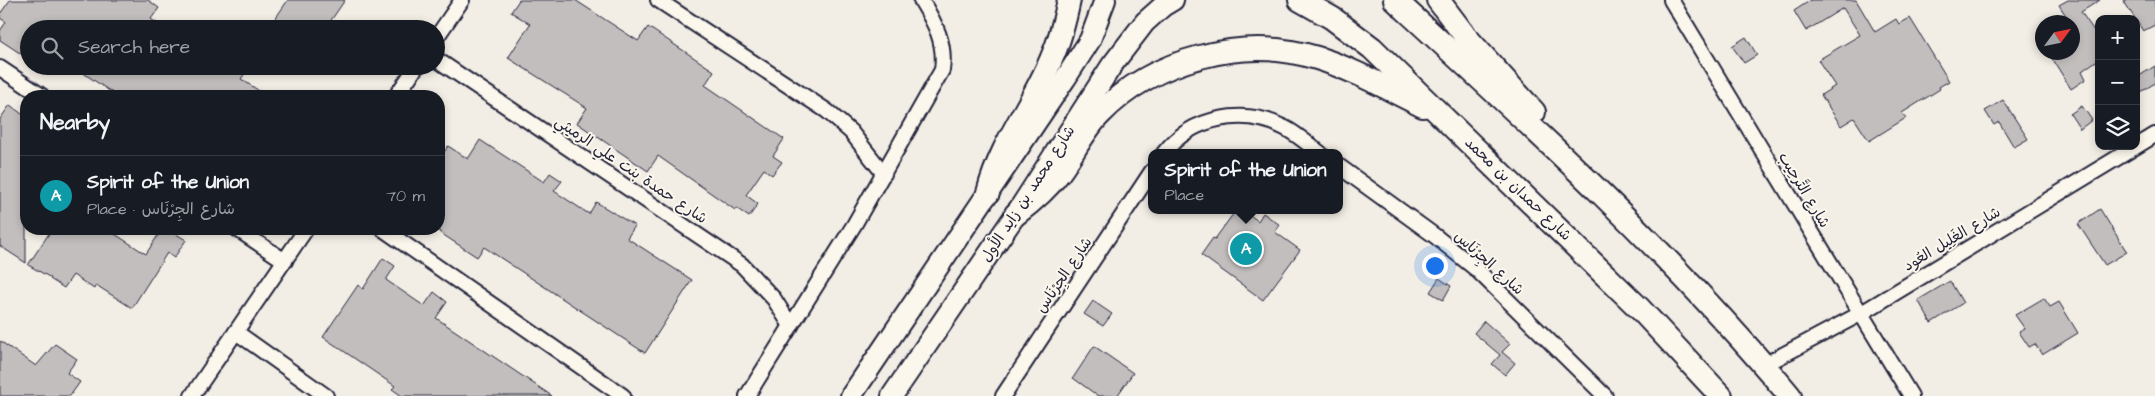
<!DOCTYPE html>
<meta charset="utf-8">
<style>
:root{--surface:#171b24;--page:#20242c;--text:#f1f3f6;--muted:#9ea1a6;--line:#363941;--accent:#b45309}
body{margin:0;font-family:"Architects Daughter","Playpen Sans Arabic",sans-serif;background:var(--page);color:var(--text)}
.controls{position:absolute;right:15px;top:15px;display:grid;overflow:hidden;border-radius:10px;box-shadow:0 2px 8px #0003}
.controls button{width:45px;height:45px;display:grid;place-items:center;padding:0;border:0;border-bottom:1px solid var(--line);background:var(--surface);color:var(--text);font:25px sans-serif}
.compass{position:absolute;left:2035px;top:15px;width:45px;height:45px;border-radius:50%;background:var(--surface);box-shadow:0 2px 8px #0003;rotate:57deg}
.you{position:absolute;left:1434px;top:265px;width:18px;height:18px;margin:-12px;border:4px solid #fff;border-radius:50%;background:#1a73e8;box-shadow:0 0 0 8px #1a73e833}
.badge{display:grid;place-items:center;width:32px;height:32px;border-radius:50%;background:var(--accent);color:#fff;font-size:16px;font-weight:700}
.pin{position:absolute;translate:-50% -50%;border:2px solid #fff;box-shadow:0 1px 5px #0006}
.popup{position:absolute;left:1148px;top:149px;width:195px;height:65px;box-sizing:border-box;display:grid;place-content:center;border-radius:10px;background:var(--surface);filter:drop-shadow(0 1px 4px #0005);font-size:16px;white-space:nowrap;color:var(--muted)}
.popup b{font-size:19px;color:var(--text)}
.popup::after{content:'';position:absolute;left:50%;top:100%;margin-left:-10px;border:10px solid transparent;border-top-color:var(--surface)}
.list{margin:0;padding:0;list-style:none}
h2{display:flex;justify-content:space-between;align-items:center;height:65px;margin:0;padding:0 20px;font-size:21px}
h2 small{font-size:16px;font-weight:400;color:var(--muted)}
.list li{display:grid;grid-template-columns:32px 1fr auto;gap:15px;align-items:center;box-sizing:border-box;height:80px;padding:0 20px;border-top:1px solid var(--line)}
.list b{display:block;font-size:19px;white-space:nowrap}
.list p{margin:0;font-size:16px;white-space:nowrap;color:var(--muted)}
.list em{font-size:16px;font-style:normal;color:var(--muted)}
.icon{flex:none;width:28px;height:28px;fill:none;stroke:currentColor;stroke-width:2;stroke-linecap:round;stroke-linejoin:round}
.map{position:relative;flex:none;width:2155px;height:396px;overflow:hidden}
.search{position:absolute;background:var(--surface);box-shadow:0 2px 8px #0003;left:20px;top:20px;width:425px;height:55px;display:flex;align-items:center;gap:12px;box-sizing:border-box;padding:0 18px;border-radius:28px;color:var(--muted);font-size:19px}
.panel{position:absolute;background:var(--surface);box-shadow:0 2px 8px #0003;left:20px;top:90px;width:425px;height:145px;border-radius:20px}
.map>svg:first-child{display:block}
.building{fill:#c2bebe;stroke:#22223b}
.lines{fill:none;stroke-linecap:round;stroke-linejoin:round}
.minor-casing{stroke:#22223b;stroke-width:18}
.secondary-casing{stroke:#22223b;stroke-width:24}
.primary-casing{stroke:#22223b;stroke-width:26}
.minor{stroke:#fbf7ec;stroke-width:14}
.secondary{stroke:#fbf7ec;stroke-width:20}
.primary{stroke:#fbf7ec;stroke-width:22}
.labels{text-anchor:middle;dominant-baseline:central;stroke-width:4;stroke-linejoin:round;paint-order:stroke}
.street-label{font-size:15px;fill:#22223b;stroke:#fbf7ec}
</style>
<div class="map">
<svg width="2155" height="396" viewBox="0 0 2155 396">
<rect width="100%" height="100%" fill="#f2eee5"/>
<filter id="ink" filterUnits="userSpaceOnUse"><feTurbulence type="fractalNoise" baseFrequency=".02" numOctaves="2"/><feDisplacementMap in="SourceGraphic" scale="10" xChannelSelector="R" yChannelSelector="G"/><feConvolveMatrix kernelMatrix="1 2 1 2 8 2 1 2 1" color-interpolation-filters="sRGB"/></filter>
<g filter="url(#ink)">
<g class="building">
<polygon points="10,0 148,0 159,8 151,19 165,29 29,29 29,59 0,40 0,31 6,22 0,18 0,14"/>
<polygon points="288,0 345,0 325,29 268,29"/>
<polygon points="519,0 575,0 638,41 648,27 714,71 705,85 784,139 773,156 782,162 772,175 764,169 746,195 758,204 749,217 736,208 735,210 658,156 648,171 577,123 587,108 508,58 530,24 511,12"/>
<polygon points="1811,0 1856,0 1875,32 1896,19 1899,24 1910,18 1949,81 1939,87 1940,89 1902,113 1906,118 1869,141 1854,118 1841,126 1821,95 1835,86 1818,60 1860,35 1843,8 1806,31 1794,11"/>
<polygon points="2068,0 2100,0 2081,12 2099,38 2099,59 2082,71 2086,79 2071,89 2048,52 2072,52 2072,22 2070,22 2059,5"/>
<polygon points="2123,0 2155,0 2155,25 2143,31"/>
<polygon points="1746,37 1757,55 1744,63 1732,46"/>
<polygon points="73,66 250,66 241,79 267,96 117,96"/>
<polygon points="2155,66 2155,83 2136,95 2136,78"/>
<polygon points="2003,100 2028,139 2014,147 1999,122 1994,125 1985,111"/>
<polygon points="10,105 26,117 26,263 0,246 0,119"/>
<polygon points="2082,106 2092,120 2080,129 2070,114"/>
<polygon points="480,140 544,182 550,173 562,181 554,191 589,214 596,202 635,226 627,238 692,280 645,353 484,247 477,257 439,232 439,160 448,146 468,159"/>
<polygon points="2100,209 2127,252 2105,265 2078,224"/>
<polygon points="1236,210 1243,210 1258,221 1263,213 1280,225 1275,232 1300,250 1263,300 1201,255 1213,238 1215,239"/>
<polygon points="52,229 107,229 146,254 162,229 168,229 186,240 174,258 167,253 132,308 96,285 94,289 73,275 64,288 50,279 51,278 28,265"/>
<polygon points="383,258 395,266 386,280 424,306 434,292 447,302 436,318 552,396 402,396 392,389 395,386 323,337 358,285 363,289"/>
<polygon points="1439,278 1451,286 1443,300 1430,292"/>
<polygon points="1950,281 1963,303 1931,323 1918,300"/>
<polygon points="2044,298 2050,307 2059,302 2078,333 2042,355 2035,344 2029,347 2019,332 2025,329 2015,315"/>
<polygon points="1093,301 1112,314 1103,326 1084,314"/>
<polygon points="1484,321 1510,344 1502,352 1515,363 1505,375 1492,364 1500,355 1474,333"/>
<polygon points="0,341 36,366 55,344 77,359 67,373 80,382 70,396 0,396"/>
<polygon points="1094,346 1133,373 1117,396 1098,396 1073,378"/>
</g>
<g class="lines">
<g class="minor-casing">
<g id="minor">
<polyline points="658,0 827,111 851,132 884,174"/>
<polyline points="1671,0 1911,396"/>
<polyline points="436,38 462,0"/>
<polyline points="436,59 742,265 774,299 791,326"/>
<polyline points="0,68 42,96"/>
<polyline points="396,96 417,66"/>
<path d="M1164,153C1192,116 1245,107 1285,128C1297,134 1309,145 1320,153"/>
<polyline points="1340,167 1435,236 1476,269 1605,396"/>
<polyline points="237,229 285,261"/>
<polyline points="383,229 623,396"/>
<polyline points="236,332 326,396"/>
<polyline points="1764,365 1860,314 2155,135"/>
<polyline points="192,396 306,229"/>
<path d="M747,396L854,225L942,70C946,43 935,23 921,0"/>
<polyline points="1003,396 1152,171"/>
</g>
</g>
<g class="secondary-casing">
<g id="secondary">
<polyline points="851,396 1065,79 1090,40 1105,0"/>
<polyline points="892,396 1016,214 1112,65 1145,22 1163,6 1173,0"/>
</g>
</g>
<g class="primary-casing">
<g id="primary">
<polyline points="1300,0 1332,18 1372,48 1640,309 1721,396"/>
<path d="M1395,0C1532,126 1670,252 1790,396"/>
<polyline points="1438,0 1466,37 1534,112"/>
<path d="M988,193C1001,142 1034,103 1053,55C1061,37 1065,19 1069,0"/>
<path d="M1016,214C1032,202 1047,189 1059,173C1073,154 1084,130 1100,114C1153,59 1244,35 1317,58C1353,69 1388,89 1423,106"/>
</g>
</g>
<use href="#minor" class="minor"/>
<use href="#secondary" class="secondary"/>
<use href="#primary" class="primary"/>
</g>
</g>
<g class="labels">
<g class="street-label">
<text transform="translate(631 170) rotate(34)">شارع حمدة بنت علي الرميثي</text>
<text transform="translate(1518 189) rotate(44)">شارع حمدان بن محمد</text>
<text transform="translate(1804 190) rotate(59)">شارع التَّرحِيب</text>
<text transform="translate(1028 194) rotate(-57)">شارع محمد بن زايد الأول</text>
<text transform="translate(1952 239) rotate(-31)">شارع الغَلِيل العُود</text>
<text transform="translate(1489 263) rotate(42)">شارع الجِرْنَاس</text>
<text transform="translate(1064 275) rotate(-56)">شارع الجِرْنَاس</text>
</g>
</g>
</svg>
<div class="controls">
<button>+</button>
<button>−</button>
<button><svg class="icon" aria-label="layers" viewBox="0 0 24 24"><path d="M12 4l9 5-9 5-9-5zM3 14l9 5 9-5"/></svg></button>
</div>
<svg class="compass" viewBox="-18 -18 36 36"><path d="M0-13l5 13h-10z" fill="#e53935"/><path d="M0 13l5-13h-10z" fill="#9ea1a6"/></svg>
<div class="you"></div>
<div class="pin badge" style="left:1246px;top:249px;background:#0f9aa8">A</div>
<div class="popup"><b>Spirit of the Union</b>Place</div>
<div class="search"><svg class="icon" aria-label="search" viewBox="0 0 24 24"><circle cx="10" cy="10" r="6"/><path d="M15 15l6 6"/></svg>Search here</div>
<section class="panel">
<h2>Nearby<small></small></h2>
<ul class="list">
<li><span class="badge" style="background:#0f9aa8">A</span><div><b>Spirit of the Union</b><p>Place · شارع الجِرْنَاس</p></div><em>70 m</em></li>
</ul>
</section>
</div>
